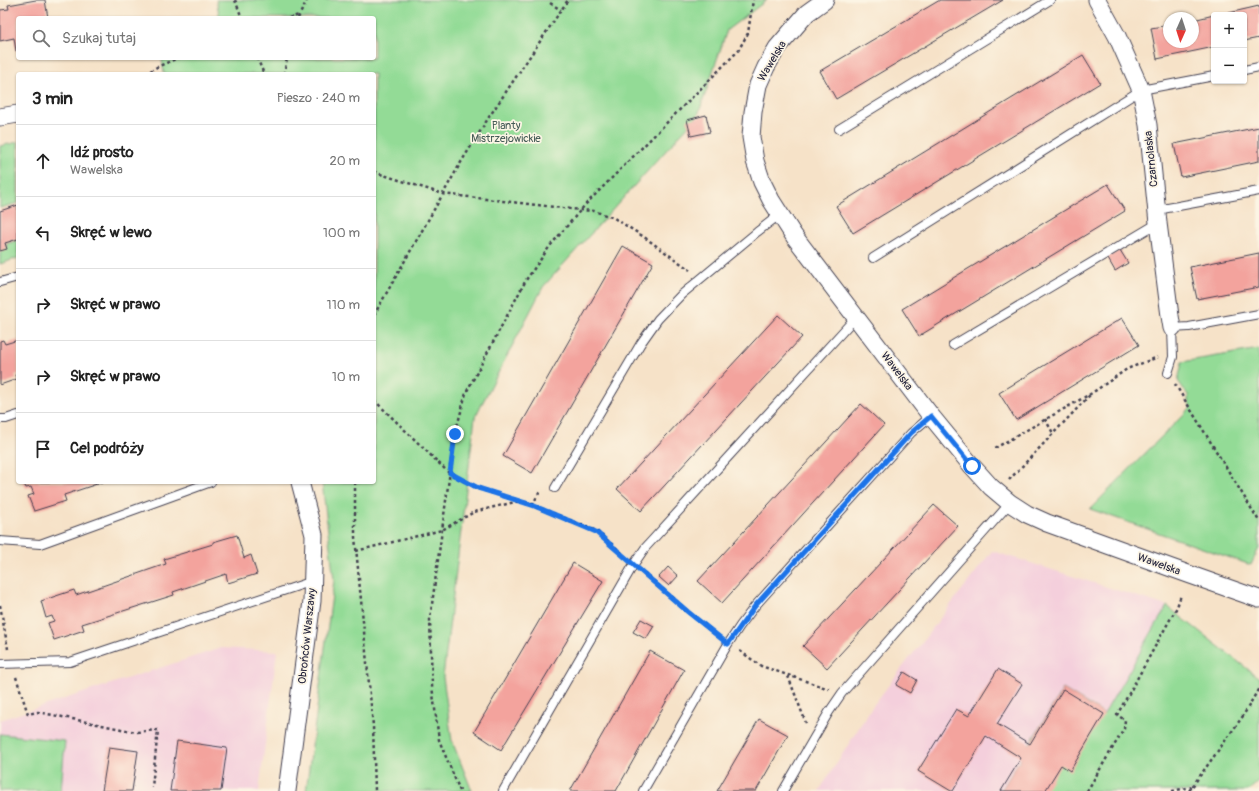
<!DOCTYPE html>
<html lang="pl">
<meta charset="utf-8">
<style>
:root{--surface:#fff;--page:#f2f2f2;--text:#222;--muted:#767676;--line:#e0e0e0}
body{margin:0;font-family:Pangolin,sans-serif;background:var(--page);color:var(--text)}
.controls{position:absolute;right:12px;top:12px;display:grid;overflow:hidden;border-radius:4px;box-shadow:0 1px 3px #0004}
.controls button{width:36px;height:36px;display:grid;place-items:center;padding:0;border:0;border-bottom:1px solid var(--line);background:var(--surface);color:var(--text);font:20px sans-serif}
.compass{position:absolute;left:1163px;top:12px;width:36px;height:36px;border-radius:50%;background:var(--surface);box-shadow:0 1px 3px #0004;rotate:183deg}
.stop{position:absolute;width:12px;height:12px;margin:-9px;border:3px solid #1a73e8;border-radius:50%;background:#fff}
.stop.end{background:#1a73e8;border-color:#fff;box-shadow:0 1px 4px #0008}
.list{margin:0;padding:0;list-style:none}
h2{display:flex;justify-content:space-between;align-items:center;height:52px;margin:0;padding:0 16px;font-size:17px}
h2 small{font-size:13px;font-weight:400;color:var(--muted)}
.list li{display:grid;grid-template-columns:26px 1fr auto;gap:12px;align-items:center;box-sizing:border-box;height:72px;padding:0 16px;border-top:1px solid var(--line)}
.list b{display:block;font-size:15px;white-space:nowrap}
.list p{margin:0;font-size:13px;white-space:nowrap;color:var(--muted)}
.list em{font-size:13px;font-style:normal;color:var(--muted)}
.icon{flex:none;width:22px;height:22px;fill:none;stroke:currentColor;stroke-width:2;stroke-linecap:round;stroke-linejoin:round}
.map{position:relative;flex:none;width:1259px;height:791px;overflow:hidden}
.search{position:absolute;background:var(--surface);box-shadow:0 1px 3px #0004;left:16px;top:16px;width:360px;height:44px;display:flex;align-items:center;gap:10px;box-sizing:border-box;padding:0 14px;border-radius:4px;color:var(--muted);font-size:15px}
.panel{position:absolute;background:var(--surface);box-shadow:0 1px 3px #0004;left:16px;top:72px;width:360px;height:412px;border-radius:4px}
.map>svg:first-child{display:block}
.built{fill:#f4cfdc}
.green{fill:#93db96;stroke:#5a7e68}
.building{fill:#f3a39d}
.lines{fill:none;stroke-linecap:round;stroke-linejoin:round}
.service-casing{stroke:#423f50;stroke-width:10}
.minor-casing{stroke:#423f50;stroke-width:19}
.path{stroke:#423f50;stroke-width:2.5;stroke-dasharray:3 3;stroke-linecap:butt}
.service{stroke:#fff;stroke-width:8}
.minor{stroke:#fff;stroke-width:17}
.route{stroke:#1a73e8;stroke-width:5}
.labels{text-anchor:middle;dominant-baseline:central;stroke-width:3.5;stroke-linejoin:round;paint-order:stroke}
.street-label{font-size:11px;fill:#22223b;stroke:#fcf5e5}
.park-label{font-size:11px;fill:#445a56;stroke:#fcf5e5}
</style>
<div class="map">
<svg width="1259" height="791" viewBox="0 0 1259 791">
<rect width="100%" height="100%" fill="#fcf5e5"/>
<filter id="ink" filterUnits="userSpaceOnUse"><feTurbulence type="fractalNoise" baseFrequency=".025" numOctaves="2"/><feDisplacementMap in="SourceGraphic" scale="8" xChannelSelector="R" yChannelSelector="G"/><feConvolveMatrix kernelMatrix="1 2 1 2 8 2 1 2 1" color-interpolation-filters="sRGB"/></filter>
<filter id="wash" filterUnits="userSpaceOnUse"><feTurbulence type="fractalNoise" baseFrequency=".012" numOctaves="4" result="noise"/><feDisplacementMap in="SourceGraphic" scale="16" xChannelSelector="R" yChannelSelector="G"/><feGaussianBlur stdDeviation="0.9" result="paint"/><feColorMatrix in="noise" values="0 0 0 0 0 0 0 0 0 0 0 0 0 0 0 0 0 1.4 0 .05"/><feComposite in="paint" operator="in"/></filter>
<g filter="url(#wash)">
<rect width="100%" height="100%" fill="#f6e2c8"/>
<g class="built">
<polygon points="992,551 1167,606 1104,714 1001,791 819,791 872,707"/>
<polygon points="221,648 277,651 259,791 0,791 0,720"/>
</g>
<g class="green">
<polygon points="216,0 767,0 727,30 698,115 543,287 475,417 443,677 452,741 472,791 306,791 334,580 322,482 374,482 374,74 164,74 162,60 166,58 374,58 374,18 220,18"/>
<polygon points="18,142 18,203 0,208 0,146"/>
<polygon points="18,240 18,258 0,264 0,252 8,249 6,244"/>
<polygon points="1259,349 1259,548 1251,565 1090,509 1191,407 1188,402 1188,395 1178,381 1182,362"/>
<polygon points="1167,606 1259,678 1259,781 1248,791 1001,791 1063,689 1104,714"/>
<polygon points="0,734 65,741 61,791 0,791"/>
</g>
<g id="blocks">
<g class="building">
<polygon points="36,0 45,0 48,18 18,18 18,51 16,51 14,38 0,41 0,10 9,9 8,5"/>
<polygon points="940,0 1003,0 836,99 820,71"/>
<polygon points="1259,6 1259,38 1244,41 1244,15 1220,15"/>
<polygon points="1214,15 1214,47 1157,59 1151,28 1169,25 1169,42 1193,42 1193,20"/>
<polygon points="1083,55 1100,83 853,233 836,206"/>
<polygon points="706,115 710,132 691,136 687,120"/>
<polygon points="1259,127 1259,161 1181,177 1174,144"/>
<polygon points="1108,184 1125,211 919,336 902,309"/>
<polygon points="18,205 18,239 5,243 7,249 0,251 0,211"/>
<polygon points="623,246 653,263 532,473 503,456"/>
<polygon points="1120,250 1128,263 1115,271 1107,257"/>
<polygon points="1259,253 1259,287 1197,299 1190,267"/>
<polygon points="778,315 802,337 641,511 617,489"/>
<polygon points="1122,318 1139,345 1016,420 999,393"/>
<polygon points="3,340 5,344 18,340 18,374 15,375 17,379 0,385 0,341"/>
<polygon points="861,404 884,425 722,603 698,581"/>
<polygon points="23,482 103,482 64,495 66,501 34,511 28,496 34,494 31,487 26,488"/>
<polygon points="934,505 958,526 827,668 803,646"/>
<polygon points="237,535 244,558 251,555 257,574 228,583 226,574 173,592 174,595 82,624 84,630 54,640 48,623 54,621 52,616 46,618 41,601 74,590 76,595 166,564 164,559 213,544 213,542"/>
<polygon points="573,563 603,581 501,750 474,732"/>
<polygon points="668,567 678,576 669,586 659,577"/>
<polygon points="641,619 654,626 646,639 633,632"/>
<polygon points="650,651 684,670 616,791 570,791"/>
<polygon points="998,669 1022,684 997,724 1030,744 1063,689 1104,714 1070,771 1061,765 1045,791 1001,791 1021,758 986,736 953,791 951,791 918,771 956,709 969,716"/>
<polygon points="904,672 917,680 910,693 896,685"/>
<polygon points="759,719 788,735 756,791 717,791"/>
<polygon points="177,741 227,748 221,791 170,791"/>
<polygon points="109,747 138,751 132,791 102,791"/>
</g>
</g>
</g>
<g filter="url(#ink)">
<use href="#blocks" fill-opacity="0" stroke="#423f50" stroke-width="1"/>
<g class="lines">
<g class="service-casing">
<g id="service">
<polyline points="1244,70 1259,67"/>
<polyline points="839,129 1050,0"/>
<polyline points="1157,210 1259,191"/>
<polyline points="873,258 1141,90 1214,76"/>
<polyline points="0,282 18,277"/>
<polyline points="953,345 1158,223"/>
<polyline points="1168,373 1173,357 1172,328 1189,327 1259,314"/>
<polyline points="0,419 6,419 18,415"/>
<polyline points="555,488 641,343 658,319 681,295 757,232 779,215"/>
<polyline points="0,541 40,544 211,482"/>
<polyline points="0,664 70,662 313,581"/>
<polyline points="503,791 634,564 645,548 856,317"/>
<polyline points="643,791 728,644 740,626 755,606 911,433 931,416"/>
<polyline points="783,791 829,712 842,693 1010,503"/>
</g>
</g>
<g class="minor-casing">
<g id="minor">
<polyline points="825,0 807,13 777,48 766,67 758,85 753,112 751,137 755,161 762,182 771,200 794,236 931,416 972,466 991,487 1010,503 1027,514 1047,523 1188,574 1259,599"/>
<polyline points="1097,0 1117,36 1141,90 1148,125 1158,223 1170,316 1172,328"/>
<polyline points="0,117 18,114"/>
<polyline points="287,791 312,601 314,535 300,482"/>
</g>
</g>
<g class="path">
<polyline points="235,0 242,18"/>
<polyline points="550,3 561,10"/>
<polyline points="289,18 299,15"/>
<polyline points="298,18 307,0"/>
<polyline points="257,58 264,74"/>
<polyline points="145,74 157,67 178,58"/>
<polyline points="284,74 287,58"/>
<polyline points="374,172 443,194 580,210 594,211 614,218 644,237 690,270"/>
<polyline points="374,315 460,164 489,117 568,0"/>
<polyline points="1175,384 1259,521"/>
<polyline points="374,400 449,473 478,488 532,505 596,531 624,555"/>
<polyline points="1045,419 1053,433"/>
<polyline points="995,448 1092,393 1127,369 1158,357"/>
<polyline points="1009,480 1090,395"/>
<polyline points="355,482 355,537 373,726 375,791"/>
<polyline points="532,505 541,490"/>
<polyline points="356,551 442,530 474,512 519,501"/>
<polyline points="644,573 688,612 718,636"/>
<polyline points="0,605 8,649"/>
<polyline points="740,651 761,666 829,689"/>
<polyline points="788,676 806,723"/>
<polyline points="16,677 28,714 38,712 136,732 158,730 152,787"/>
<polyline points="460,791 439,740 432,686 430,619 455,434 466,393 526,280 550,246 585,205 738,51 748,33 753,0"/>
<polyline points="1087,791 1124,729 1125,720 1117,715 1177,607 1181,595"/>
<polyline points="1172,791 1192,787"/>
<polyline points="1189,791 1243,716 1259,688"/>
</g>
<use href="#service" class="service"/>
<use href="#minor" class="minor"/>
</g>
</g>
<g class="lines" filter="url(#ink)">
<polyline class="route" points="455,434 450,473 478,488 532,505 596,532 688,612 728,644 755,606 911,433 931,416 972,466"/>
</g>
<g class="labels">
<g class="street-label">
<text transform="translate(772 61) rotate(-59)">Wawelska</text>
<text transform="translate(1151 159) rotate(-96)">Czarnolaska</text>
<text transform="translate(897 371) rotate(53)">Wawelska</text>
<text transform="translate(1159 564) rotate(20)">Wawelska</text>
<text transform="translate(307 636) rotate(-84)">Obrońców Warszawy</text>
</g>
<g class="park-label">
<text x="506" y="125">Planty<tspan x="506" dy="13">Mistrzejowickie</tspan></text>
</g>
</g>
</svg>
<div class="controls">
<button>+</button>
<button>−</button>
</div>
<svg class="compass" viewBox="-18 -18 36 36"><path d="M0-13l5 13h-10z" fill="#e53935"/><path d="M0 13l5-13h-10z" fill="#767676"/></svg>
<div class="stop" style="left:972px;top:466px"></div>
<div class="stop end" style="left:455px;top:434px"></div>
<div class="search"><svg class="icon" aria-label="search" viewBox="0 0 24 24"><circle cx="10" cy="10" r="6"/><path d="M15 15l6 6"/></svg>Szukaj tutaj</div>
<section class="panel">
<h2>3 min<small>Pieszo · 240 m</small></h2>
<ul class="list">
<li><svg class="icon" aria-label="ahead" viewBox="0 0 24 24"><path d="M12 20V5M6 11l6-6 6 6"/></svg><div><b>Idź prosto</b><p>Wawelska</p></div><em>20 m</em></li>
<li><svg class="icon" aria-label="left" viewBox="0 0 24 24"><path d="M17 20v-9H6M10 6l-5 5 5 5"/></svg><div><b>Skręć w lewo</b></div><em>100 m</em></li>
<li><svg class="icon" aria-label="right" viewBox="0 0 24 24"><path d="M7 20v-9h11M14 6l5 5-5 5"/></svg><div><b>Skręć w prawo</b></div><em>110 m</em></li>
<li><svg class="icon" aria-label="right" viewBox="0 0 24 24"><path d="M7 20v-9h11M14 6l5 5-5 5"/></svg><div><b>Skręć w prawo</b></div><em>10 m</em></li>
<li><svg class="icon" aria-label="arrive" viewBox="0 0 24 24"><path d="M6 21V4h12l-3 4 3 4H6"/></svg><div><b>Cel podróży</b></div></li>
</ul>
</section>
</div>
